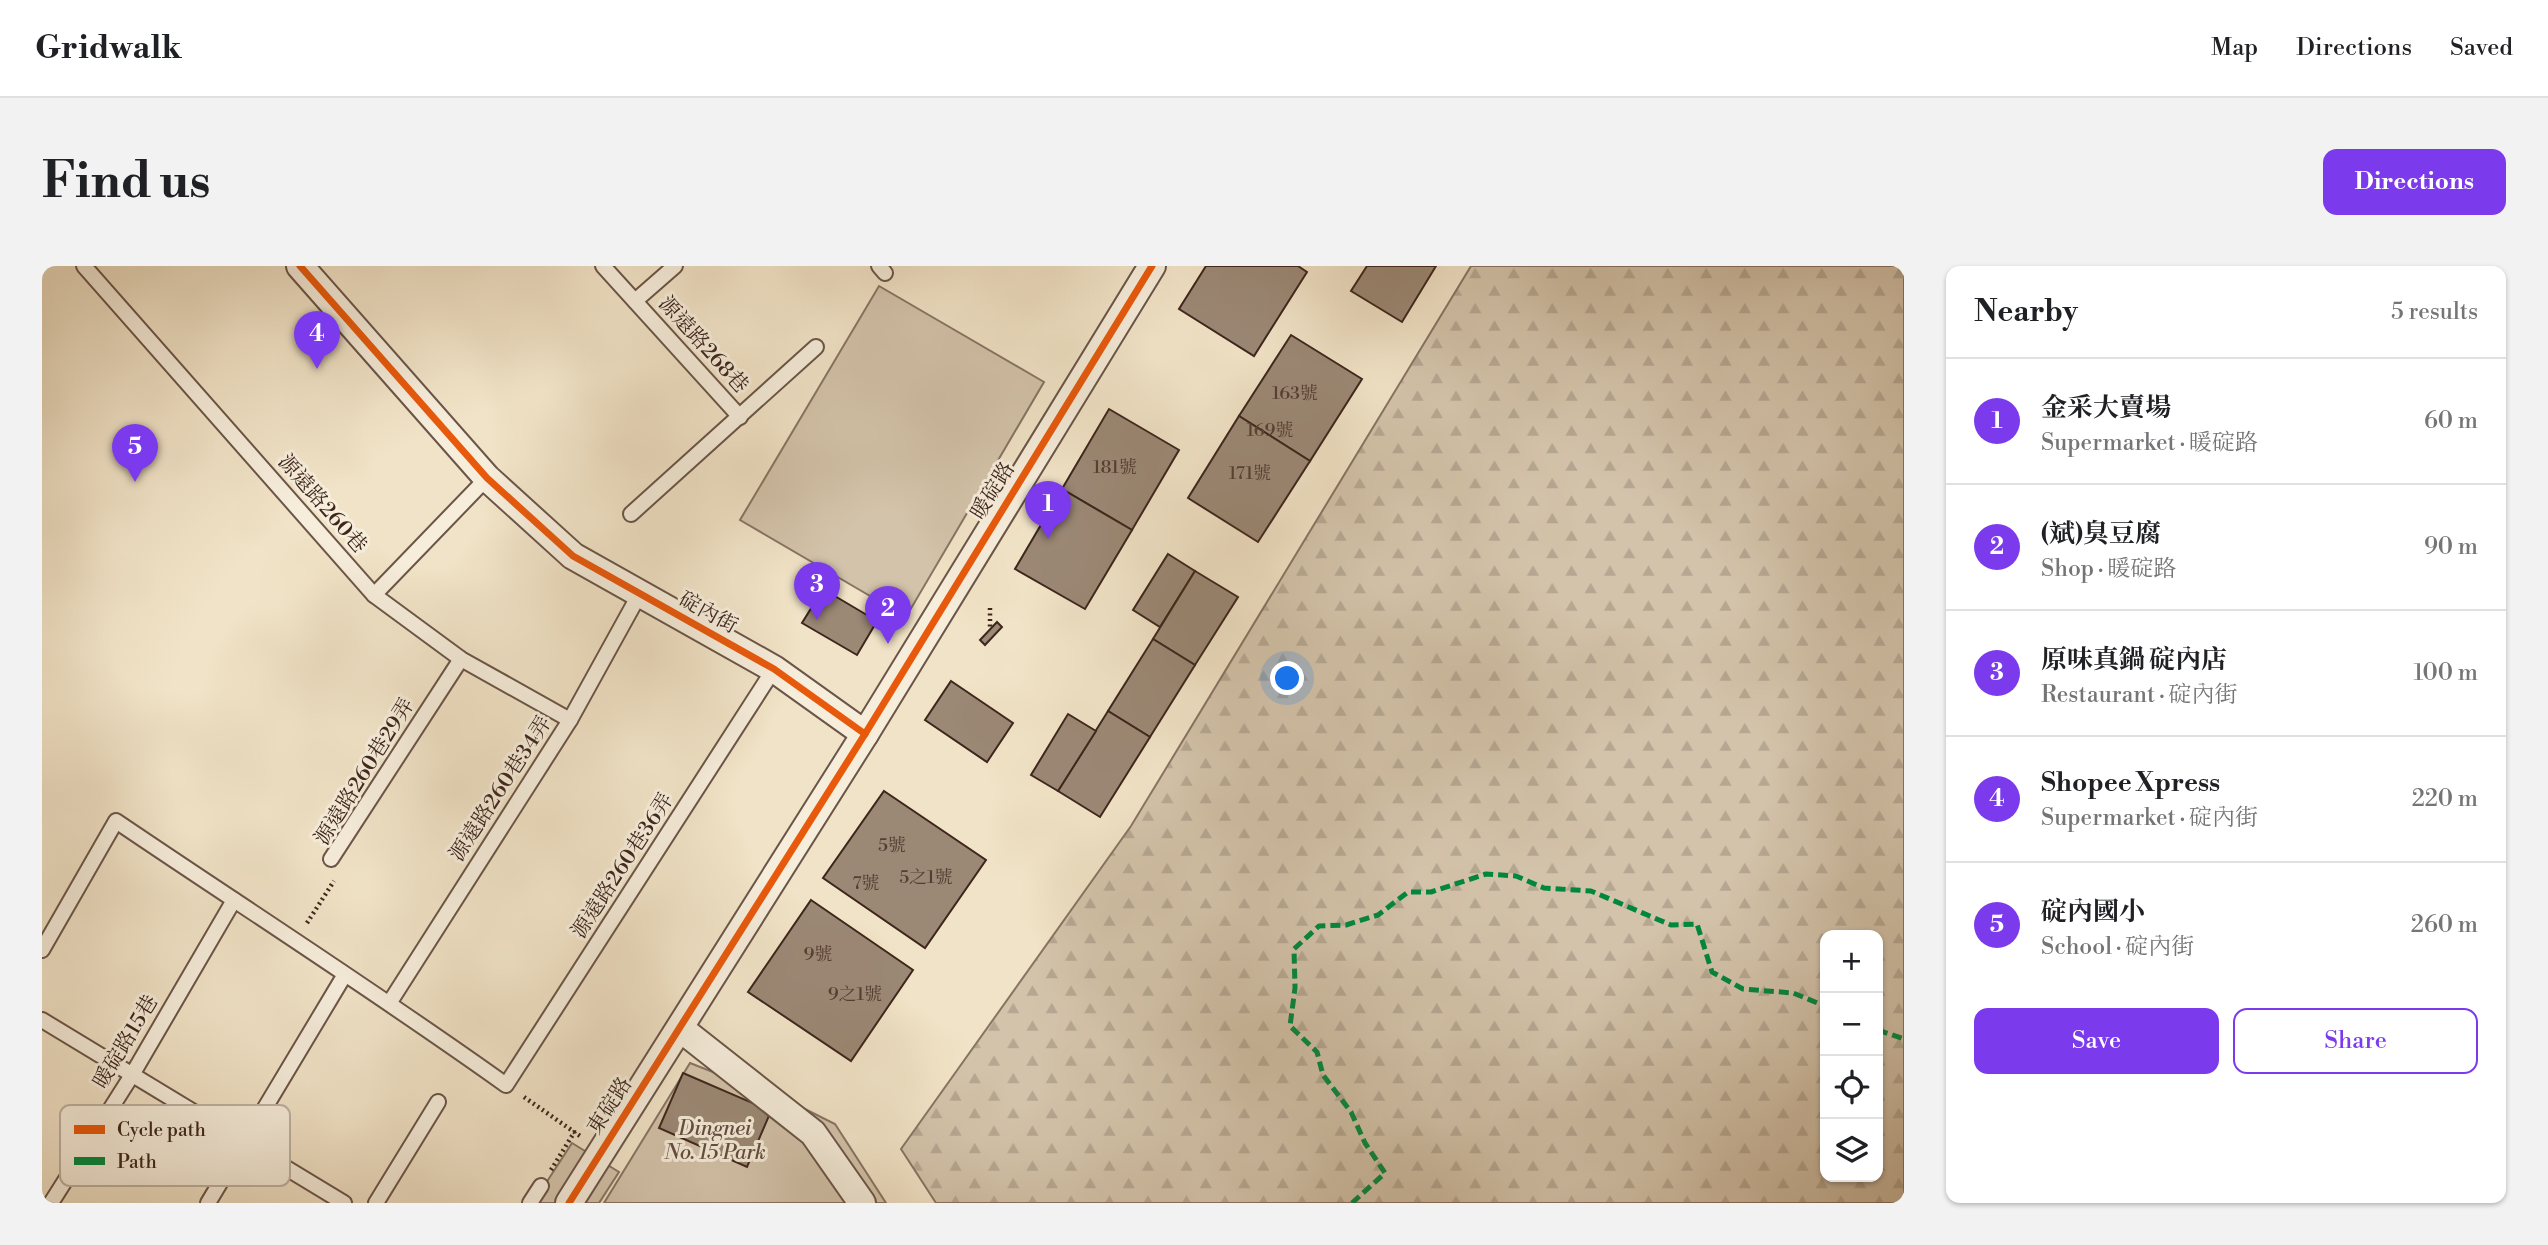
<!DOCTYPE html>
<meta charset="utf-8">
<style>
:root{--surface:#fff;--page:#f2f2f2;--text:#202124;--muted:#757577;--line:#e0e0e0;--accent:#7c3aed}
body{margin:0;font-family:"Libre Bodoni","Noto Serif TC",serif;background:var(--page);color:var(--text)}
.controls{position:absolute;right:21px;bottom:21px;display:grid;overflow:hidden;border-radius:14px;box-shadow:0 2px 5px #0004}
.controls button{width:63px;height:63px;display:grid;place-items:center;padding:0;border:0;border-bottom:2px solid var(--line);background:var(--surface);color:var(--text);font:35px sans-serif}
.you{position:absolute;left:1246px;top:413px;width:24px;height:24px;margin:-18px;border:5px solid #fff;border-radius:50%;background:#1a73e8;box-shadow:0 0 0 10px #1a73e833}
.badge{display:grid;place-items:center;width:46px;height:46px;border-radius:50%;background:var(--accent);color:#fff;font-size:23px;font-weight:700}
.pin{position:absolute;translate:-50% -58px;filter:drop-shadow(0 2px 4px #0008)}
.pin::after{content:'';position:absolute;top:37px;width:24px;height:21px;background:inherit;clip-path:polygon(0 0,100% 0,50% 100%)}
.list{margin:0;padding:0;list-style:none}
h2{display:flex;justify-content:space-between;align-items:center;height:91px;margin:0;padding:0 28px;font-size:30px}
h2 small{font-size:23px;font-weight:400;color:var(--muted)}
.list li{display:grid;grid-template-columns:46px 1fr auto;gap:21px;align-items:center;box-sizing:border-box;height:126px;padding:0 28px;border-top:2px solid var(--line)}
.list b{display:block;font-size:26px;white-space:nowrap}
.list p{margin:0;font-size:23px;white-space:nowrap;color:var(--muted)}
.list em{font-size:23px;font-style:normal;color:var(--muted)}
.actions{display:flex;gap:14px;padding:21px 28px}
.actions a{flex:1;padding:16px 0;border:2px solid var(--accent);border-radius:14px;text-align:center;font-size:24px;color:var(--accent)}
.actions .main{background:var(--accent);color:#fff}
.icon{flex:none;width:38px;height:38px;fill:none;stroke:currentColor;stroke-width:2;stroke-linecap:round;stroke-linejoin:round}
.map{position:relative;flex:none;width:1862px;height:937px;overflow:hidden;border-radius:14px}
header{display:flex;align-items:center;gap:42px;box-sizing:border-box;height:98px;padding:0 35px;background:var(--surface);border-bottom:2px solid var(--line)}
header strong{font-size:33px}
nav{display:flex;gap:38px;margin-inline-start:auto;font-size:24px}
.intro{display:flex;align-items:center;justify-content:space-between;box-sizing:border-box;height:168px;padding:0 42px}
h1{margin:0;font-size:49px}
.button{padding:18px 32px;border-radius:14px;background:var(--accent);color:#fff;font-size:24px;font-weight:700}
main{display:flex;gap:42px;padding:0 42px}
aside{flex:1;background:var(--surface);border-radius:14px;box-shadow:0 2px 5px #0004}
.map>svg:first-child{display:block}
.green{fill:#d3c3aa;stroke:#887464;stroke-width:2}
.forest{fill:url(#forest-firs);stroke:#887464;stroke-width:2;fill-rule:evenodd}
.building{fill:#9b8875;stroke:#3e261d;stroke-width:2}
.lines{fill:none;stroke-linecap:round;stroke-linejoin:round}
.service-casing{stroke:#6b5548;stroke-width:18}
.minor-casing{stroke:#6b5548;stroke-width:30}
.path{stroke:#3e261d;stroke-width:4.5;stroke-dasharray:2 3.5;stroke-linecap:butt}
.service{stroke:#f6eddb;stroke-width:14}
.minor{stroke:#f6eddb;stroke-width:26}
.quiet{stroke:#00873e;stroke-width:5;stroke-dasharray:10 5;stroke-linecap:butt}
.cycleway-casing{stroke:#f6eddb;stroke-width:11}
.cycleway{stroke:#e8590c;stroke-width:7}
.labels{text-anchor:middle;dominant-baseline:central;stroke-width:6;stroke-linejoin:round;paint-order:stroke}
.number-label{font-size:18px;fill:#553e33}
.street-label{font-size:21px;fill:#3e261d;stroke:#f6eddb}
.park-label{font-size:21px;font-style:italic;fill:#634d40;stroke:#f6eddb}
.key{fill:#f6eddb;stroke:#bfb1a2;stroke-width:2}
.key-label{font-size:19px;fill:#3e261d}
</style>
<header>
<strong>Gridwalk</strong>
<nav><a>Map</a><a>Directions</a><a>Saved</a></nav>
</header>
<div class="intro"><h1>Find us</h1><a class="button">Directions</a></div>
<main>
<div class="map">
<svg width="1862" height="937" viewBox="0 0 1862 937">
<defs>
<pattern id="forest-firs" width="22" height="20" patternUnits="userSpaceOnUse" patternTransform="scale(1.75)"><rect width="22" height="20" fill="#d3c3aa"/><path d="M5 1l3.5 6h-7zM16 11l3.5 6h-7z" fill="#b6a792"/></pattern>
</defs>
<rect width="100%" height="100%" fill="#f1e3c7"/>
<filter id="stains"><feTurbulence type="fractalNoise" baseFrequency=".00286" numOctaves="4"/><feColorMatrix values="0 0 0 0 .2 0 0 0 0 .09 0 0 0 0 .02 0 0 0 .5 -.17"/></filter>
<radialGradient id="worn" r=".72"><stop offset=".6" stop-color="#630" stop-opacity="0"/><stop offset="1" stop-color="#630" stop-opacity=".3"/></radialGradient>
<g class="green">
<polygon points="837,20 1002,116 864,351 698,254"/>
<polygon points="648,797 757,840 793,858 844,937 562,937"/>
<polygon points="530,877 577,906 557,937 491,937"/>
</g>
<path class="forest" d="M1429,0H1862V937H894L859,883L1089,560ZM1783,669H1836V911H1783Z"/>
<g class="building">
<polygon points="1164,0 1256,0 1265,6 1212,90 1137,43"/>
<polygon points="1325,0 1394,0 1360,56 1309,25"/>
<polygon points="1249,69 1320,113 1268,195 1197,150"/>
<polygon points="1067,143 1137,184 1090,264 1020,223"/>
<polygon points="1197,150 1268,195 1216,276 1146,232"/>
<polygon points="1020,223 1090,264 1043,343 973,303"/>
<polygon points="1126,288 1153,305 1118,361 1091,344"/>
<polygon points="1153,305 1196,331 1153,399 1111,373"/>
<polygon points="781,323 835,355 815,389 760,357"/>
<polygon points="955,356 960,361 943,379 938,374"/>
<polygon points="1111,373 1153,399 1108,471 1066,445"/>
<polygon points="909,415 971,457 945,496 883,454"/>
<polygon points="1066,445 1108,471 1058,551 1016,525"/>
<polygon points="1026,448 1054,465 1016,525 989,509"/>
<polygon points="842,525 944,594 883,682 781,612"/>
<polygon points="769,634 871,704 809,795 706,726"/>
<polygon points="641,807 729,845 705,901 617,862"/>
</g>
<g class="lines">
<g class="service-casing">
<g id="service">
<polyline points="42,0 332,329 419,393 528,454"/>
<polyline points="561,0 698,151"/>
<polyline points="837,0 843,7"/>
<polyline points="593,35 633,0"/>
<polyline points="589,248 774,81"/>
<polyline points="332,329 445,212"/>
<polyline points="289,593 419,393"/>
<path d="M0,684L74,555C204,643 337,728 464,819L732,403"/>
<polyline points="348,736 528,454 597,329"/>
<polyline points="0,754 302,937"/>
<polyline points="9,937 90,809 192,634"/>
<polyline points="166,937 302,710"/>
<polyline points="334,937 396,836"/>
<polyline points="488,937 499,920"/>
</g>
</g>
<g class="minor-casing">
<g id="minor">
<polyline points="258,0 445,212 531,290 732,403 823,468"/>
<polyline points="639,763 771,867 820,937"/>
<polyline points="527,937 823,468 1110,0"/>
</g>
</g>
<g class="path">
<polyline points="948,342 948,364"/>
<polyline points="265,657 292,615"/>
<polyline points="482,831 538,870"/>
<polyline points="509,904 533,865"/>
</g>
<use href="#service" class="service"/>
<use href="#minor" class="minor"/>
<g class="quiet">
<polyline points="1836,764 1862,773"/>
<polyline points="1310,937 1343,907 1323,877 1309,846 1281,809 1275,786 1248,760 1253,722 1252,683 1277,660 1304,659 1336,649 1366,626 1389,626 1444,608 1474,610 1502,622 1549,625 1629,659 1655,658 1670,706 1701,723 1751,727 1783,740"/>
</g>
<g class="cycleway-casing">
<g id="cycleway">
<polyline points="258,0 445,212 531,290 732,403 823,468"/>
<polyline points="527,937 823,468 1110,0"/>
</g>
</g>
<use href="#cycleway" class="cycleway"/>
</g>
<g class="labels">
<g class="number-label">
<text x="1253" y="127">163號</text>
<text x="1228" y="164">169號</text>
<text x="1073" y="201">181號</text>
<text x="1208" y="207">171號</text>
<text x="850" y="579">5號</text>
<text x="884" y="611">5之1號</text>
<text x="824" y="617">7號</text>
<text x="776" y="688">9號</text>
<text x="813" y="728">9之1號</text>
</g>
<g class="street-label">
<text transform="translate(661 79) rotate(48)">源遠路268巷</text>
<text transform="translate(951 225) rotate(-58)">暖碇路</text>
<text transform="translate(280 238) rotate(49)">源遠路260巷</text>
<text transform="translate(666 347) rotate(29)">碇內街</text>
<text transform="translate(323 506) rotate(-58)">源遠路260巷29弄</text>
<text transform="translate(459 523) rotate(-57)">源遠路260巷34弄</text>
<text transform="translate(581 600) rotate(-57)">源遠路260巷36弄</text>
<text transform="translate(84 776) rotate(-59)">暖碇路15巷</text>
<text transform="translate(568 840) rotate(-57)">東碇路</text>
</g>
<g class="park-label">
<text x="673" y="863">Dingnei<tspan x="673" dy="24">No. 15 Park</tspan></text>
</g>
</g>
<rect x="18" y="839" width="230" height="81" rx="10" class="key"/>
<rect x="32" y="859" width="31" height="9" fill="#e8590c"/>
<rect x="32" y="891" width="31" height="8" fill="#00873e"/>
<g class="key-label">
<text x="75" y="870">Cycle path</text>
<text x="75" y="902">Path</text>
</g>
<rect width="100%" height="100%" filter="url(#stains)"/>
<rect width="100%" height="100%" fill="url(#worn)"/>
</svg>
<div class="controls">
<button>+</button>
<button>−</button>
<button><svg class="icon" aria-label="locate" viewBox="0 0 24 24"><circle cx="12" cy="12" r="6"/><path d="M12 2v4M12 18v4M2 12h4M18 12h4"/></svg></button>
<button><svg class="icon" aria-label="layers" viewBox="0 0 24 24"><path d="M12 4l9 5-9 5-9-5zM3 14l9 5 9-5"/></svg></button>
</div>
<div class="you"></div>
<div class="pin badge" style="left:1006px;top:273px">1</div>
<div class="pin badge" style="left:846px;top:378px">2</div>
<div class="pin badge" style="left:775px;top:354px">3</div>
<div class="pin badge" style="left:275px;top:103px">4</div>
<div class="pin badge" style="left:93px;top:216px">5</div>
</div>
<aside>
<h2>Nearby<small>5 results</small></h2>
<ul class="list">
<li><span class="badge">1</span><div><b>金采大賣場</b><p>Supermarket · 暖碇路</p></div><em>60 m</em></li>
<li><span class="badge">2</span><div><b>(斌)臭豆腐</b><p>Shop · 暖碇路</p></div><em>90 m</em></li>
<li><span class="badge">3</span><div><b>原味真鍋 碇內店</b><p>Restaurant · 碇內街</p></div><em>100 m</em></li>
<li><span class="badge">4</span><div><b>Shopee Xpress</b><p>Supermarket · 碇內街</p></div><em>220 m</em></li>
<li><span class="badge">5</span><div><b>碇內國小</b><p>School · 碇內街</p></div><em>260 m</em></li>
</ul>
<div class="actions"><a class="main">Save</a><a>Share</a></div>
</aside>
</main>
